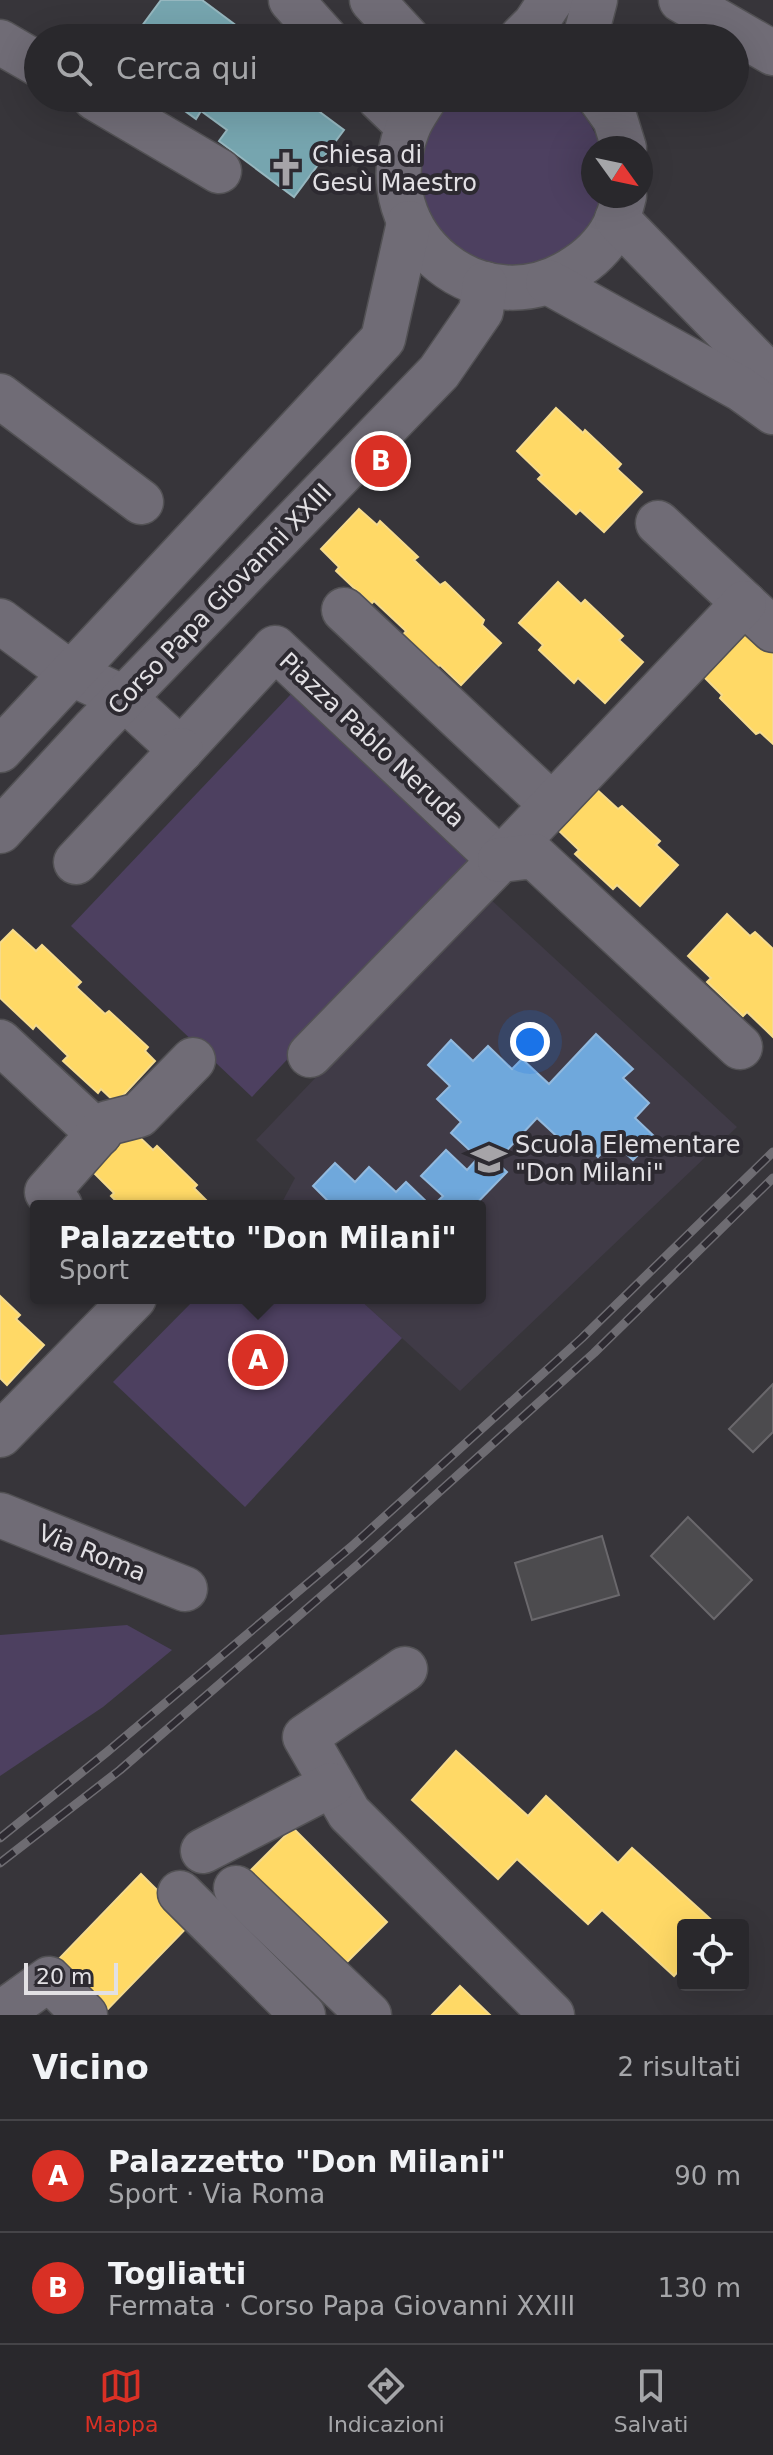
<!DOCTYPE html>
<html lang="it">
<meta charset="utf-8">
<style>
:root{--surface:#29282c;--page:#313034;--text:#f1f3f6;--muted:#a5a6a9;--line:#454448;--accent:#d93025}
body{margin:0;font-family:"DejaVu Sans",sans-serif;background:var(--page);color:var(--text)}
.controls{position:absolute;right:24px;bottom:24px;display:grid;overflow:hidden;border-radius:8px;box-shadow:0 8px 32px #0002}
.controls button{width:72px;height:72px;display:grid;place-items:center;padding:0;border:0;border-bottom:2px solid var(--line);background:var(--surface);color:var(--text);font:40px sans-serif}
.compass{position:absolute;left:581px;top:136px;width:72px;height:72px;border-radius:50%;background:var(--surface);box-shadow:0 8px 32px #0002;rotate:123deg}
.scale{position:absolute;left:24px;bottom:20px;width:94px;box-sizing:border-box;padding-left:8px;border:4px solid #e2e0e4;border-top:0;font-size:22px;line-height:28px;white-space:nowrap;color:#e2e0e4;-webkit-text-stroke:6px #2d2a31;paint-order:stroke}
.you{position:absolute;left:530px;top:1042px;width:28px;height:28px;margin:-20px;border:6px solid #fff;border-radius:50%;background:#1a73e8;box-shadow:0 0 0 12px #1a73e833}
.badge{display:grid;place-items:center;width:52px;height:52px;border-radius:50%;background:var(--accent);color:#fff;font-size:26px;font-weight:700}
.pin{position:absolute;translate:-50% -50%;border:4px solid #fff;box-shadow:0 2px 8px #0006}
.popup{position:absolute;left:30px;top:1200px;width:456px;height:104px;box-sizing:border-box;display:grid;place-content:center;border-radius:8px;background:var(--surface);filter:drop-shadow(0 2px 6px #0005);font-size:26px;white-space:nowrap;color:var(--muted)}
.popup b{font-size:30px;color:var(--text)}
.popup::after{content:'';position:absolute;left:50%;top:100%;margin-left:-16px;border:16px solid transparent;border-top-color:var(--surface)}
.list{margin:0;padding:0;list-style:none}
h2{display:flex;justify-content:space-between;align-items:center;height:104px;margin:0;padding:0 32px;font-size:34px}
h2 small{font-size:26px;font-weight:400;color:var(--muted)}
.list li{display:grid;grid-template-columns:52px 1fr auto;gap:24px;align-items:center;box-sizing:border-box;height:112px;padding:0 32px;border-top:2px solid var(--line)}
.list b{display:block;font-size:30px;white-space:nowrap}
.list p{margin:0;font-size:26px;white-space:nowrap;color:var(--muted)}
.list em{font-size:26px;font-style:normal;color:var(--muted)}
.icon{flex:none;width:44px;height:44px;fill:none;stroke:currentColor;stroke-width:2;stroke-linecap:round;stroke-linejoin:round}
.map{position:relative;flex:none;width:773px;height:2015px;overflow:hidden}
.search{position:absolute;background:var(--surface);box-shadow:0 8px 32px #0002;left:24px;right:24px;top:24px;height:88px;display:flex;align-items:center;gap:20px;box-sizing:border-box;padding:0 28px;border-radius:44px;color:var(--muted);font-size:30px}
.sheet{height:328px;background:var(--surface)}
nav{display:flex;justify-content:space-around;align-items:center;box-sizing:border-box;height:112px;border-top:2px solid var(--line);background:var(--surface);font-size:22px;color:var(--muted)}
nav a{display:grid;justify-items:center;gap:4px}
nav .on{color:var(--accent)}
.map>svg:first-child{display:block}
.built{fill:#403b47}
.green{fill:#4d4060}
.homes{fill:#ffd966;stroke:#f6db8c;stroke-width:2}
.schools{fill:#6fa8dc;stroke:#92b9de;stroke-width:2}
.public{fill:#76a5af;stroke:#96b7bf;stroke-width:2}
.building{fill:#4c4b4e;stroke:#6a686c;stroke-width:2}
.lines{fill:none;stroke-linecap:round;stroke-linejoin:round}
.minor-casing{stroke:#525154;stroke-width:47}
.minor{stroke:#706c76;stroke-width:44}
.rail-casing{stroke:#6e6c72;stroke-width:9}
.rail{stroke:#2d2a31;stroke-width:6;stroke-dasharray:18;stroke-linecap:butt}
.labels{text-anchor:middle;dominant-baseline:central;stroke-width:8;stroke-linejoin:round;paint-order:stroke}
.poi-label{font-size:24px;fill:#e2e0e4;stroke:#2d2a31;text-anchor:start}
.street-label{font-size:24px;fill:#e2e0e4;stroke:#2d2a31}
</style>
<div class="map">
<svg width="773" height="2015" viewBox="0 0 773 2015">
<rect width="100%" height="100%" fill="#37353a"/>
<polygon class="built" points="488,897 737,1127 460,1391 358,1298 480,1298 480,1206 280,1206 295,1178 256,1140"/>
<g class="green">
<path d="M455,98H565C583,111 594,127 601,148H593V196H603L595,220L574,246L546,264L513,271L451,251L416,195L425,131L443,106Z"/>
<polygon points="292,693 472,863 252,1097 71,926"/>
<polygon points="196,1298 358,1298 402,1338 245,1507 113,1382"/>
<polygon points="127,1625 172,1650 103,1707 0,1776 0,1635"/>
</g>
<g class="homes">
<polygon points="556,408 583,433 585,430 621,464 617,469 642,492 604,532 580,510 576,514 538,479 542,475 517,451"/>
<polygon points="359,509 377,525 380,521 418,557 414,560 440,585 445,582 484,620 482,625 501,643 461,685 440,665 436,668 402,636 406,631 374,601 371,604 336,571 339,567 321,549"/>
<polygon points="558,582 581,604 585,600 623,636 619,640 643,662 605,703 578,678 574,683 539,650 543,645 519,623"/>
<polygon points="741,627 763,649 767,645 773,651 773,744 760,732 756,734 720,698 722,695 698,671"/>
<polygon points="593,786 618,809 622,806 660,841 656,845 678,865 640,906 617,885 613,889 575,854 579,850 555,827"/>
<polygon points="727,914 750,936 755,932 773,949 773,1037 747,1012 743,1016 707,982 711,978 688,956"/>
<polygon points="13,930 36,951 42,945 81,982 76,987 105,1014 109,1011 148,1047 145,1051 155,1061 116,1103 101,1089 98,1093 63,1061 68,1056 36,1025 33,1029 0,998 0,943"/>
<polygon points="131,1129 153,1150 157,1146 197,1185 194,1188 212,1206 121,1206 111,1196 114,1193 91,1170"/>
<polygon points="0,1296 20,1315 16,1319 44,1345 7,1385 0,1378"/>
<polygon points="456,1751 528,1816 546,1796 618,1863 632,1848 717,1925 683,1925 683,1966 674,1976 602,1910 588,1924 517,1859 498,1879 412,1800"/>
<polygon points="293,1828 387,1922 343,1966 246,1875"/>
<polygon points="141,1874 160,1893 195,1919 102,2015 55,1963"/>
<polygon points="460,1986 490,2015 432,2015"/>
</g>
<g class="schools">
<polygon points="596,1034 633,1069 623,1078 649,1103 635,1118 655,1137 633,1160 613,1142 598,1157 573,1132 563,1142 537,1118 496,1162 507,1172 474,1206 433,1206 443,1196 421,1176 446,1150 467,1170 478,1158 451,1133 461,1122 437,1099 450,1086 428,1065 451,1040 473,1061 488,1046 512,1069 522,1059 549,1084"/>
<polygon points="335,1163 355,1182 369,1167 396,1192 406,1182 431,1206 333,1206 313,1186"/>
</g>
<g class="public">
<polygon points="161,0 202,0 253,38 133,38"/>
<polygon points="167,98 301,98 344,130 294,197 219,141 227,130 201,111 196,119"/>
</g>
<g class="building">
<polygon points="773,1384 773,1432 753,1452 729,1429"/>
<polygon points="688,1517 752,1580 714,1619 651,1556"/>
<polygon points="602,1536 619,1595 532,1620 515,1563"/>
</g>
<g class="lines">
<g class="minor-casing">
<g id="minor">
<polyline points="291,0 325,38"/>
<polyline points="372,0 407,38"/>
<polyline points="681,0 773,53"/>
<polyline points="521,38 535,24 551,0"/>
<polyline points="585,38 595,0"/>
<polyline points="0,42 38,64"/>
<polyline points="95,98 219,171"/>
<polyline points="379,98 408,126"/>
<path d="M425,98C419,108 411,118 407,130C366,236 484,332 578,266C595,255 610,238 617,220C620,212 622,204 624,196"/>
<polyline points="600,98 615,119 624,148"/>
<polyline points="617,219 773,379"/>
<polyline points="548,282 741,389 773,412"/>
<polyline points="0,396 141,502"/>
<polyline points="658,523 773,630"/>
<polyline points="344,610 552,805"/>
<polyline points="0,621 70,673 124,698 181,750 275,648 500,860 310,1055"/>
<polyline points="0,750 383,339 409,223"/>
<polyline points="0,831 95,728 439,372 481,311 485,284"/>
<polyline points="500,860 744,603"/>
<polyline points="500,860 534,856 740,1047"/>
<polyline points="76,862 181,750"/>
<polyline points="0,1042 99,1134"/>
<polyline points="60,1206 47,1192 108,1123 139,1115 193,1060"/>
<polyline points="0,1435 134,1298"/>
<polyline points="0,1515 185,1589"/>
<polyline points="405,1669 305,1737 349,1813 552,2015"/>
<polyline points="203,1851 331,1785"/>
<polyline points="236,1888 369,2015"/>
<polyline points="180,1893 303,2015"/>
<polyline points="0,2014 49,1979 85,2015"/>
</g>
</g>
<use href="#minor" class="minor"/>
<g class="rail-casing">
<g id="rail">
<polyline points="0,1838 107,1752 351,1547 582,1338 773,1152"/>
<polyline points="0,1863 120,1770 361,1562 594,1353 773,1178"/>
</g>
</g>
<use href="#rail" class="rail"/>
</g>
<defs>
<g id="church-bare" transform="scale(2.76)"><path d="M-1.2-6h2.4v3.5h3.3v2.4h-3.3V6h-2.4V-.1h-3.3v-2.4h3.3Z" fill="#a6a4a8" stroke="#2d2a31" stroke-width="2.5" paint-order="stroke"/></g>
<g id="school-bare" transform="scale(2.76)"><path d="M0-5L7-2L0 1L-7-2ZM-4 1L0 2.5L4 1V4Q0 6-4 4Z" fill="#a6a4a8" stroke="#2d2a31" stroke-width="2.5" paint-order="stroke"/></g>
</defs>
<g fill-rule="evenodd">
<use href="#church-bare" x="286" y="169"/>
<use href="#school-bare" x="489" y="1159"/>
</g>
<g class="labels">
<g class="poi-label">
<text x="312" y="155">Chiesa di<tspan x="312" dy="28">Gesù Maestro</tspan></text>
<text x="515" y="1145">Scuola Elementare<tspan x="515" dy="28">"Don Milani"</tspan></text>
</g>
<g class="street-label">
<text transform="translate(220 599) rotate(-46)">Corso Papa Giovanni XXIII</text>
<text transform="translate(372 740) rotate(43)">Piazza Pablo Neruda</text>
<text transform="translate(92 1553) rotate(22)">Via Roma</text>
</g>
</g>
</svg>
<div class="controls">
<button><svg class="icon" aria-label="locate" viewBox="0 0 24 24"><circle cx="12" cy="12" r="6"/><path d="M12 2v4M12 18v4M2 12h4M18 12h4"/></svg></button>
</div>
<svg class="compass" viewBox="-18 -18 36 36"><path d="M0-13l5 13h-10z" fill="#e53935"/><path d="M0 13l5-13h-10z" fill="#a5a6a9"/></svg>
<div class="scale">20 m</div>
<div class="you"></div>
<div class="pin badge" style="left:258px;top:1360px">A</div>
<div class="popup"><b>Palazzetto &quot;Don Milani&quot;</b>Sport</div>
<div class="pin badge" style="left:381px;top:461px">B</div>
<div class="search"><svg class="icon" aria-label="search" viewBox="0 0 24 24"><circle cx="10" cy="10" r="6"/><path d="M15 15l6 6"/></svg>Cerca qui</div>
</div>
<section class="sheet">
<h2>Vicino<small>2 risultati</small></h2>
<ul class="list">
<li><span class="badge">A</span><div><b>Palazzetto &quot;Don Milani&quot;</b><p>Sport · Via Roma</p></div><em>90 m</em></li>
<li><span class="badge">B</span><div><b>Togliatti</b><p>Fermata · Corso Papa Giovanni XXIII</p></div><em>130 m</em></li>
</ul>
</section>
<nav>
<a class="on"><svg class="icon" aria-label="map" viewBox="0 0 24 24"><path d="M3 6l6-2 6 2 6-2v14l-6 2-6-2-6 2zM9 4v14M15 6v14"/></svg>Mappa</a>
<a><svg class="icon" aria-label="directions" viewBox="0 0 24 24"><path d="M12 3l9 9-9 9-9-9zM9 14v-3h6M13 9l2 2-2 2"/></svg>Indicazioni</a>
<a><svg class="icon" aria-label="saved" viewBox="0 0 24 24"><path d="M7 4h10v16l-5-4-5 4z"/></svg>Salvati</a>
</nav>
